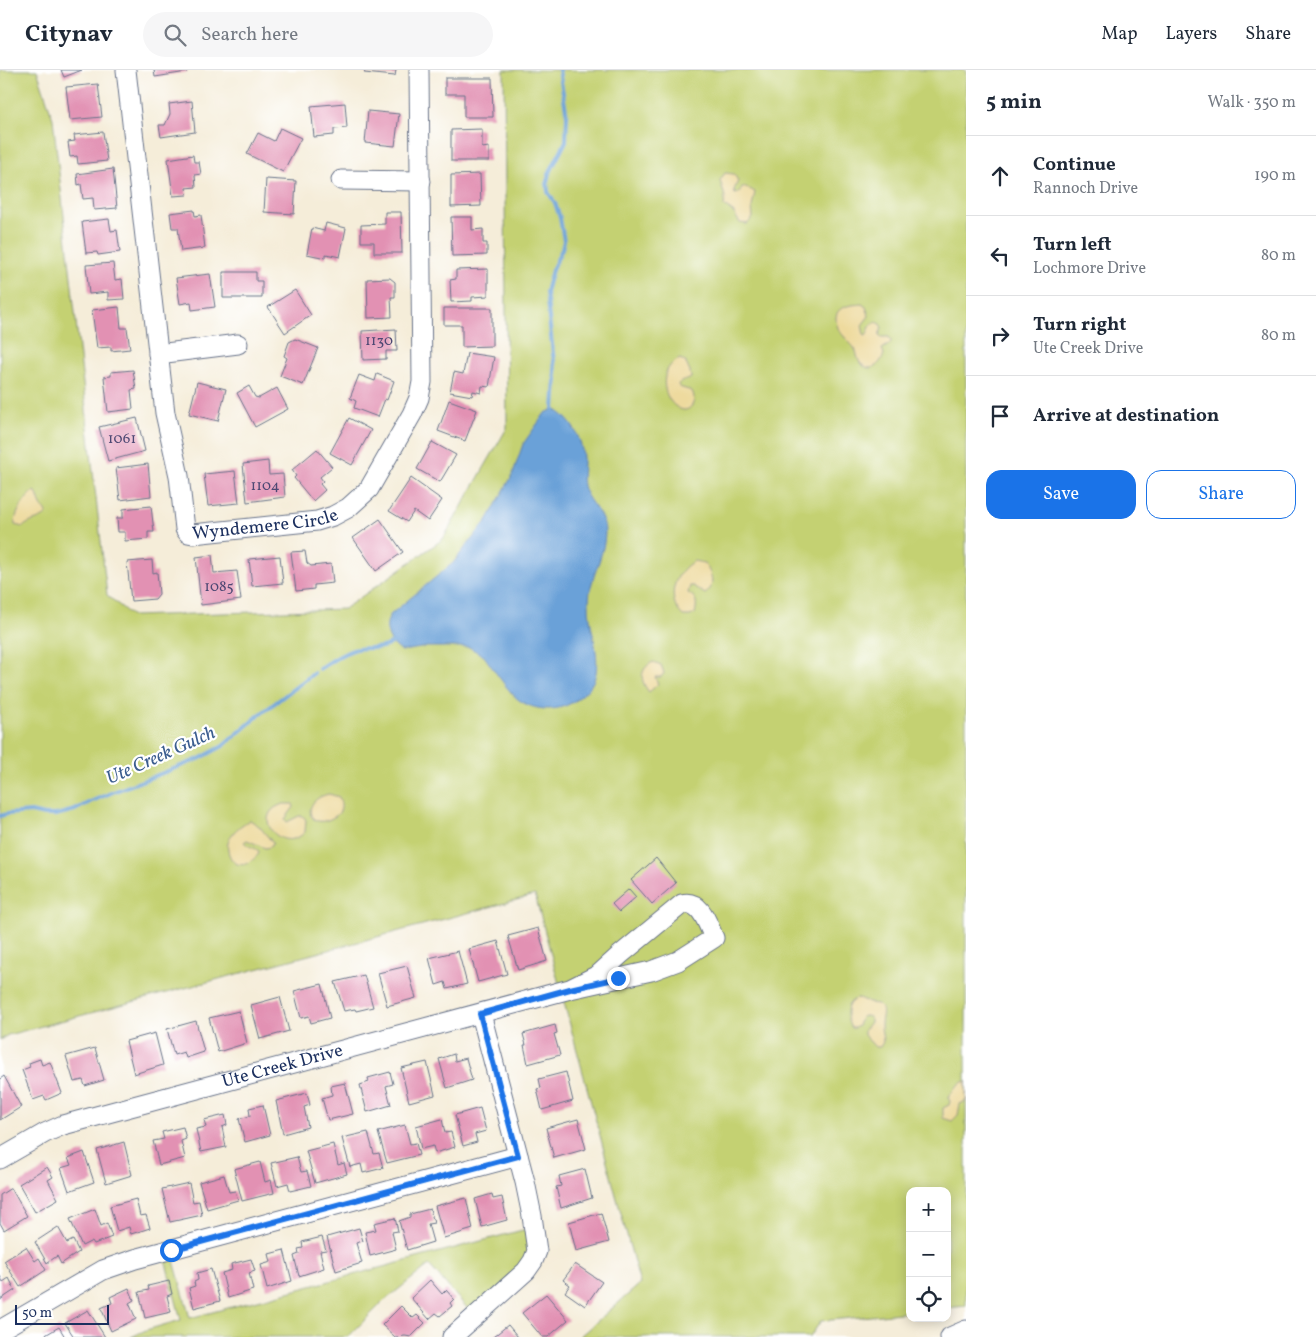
<!DOCTYPE html>
<meta charset="utf-8">
<style>
:root{--surface:#fff;--page:#f6f6f7;--text:#1f2937;--muted:#747a83;--line:#e0e1e3;--accent:#1a73e8}
body{margin:0;font-family:Vollkorn,serif;background:var(--page);color:var(--text)}
.controls{position:absolute;right:15px;bottom:15px;display:grid;overflow:hidden;border-radius:10px;box-shadow:0 2px 12px #0003}
.controls button{width:45px;height:45px;display:grid;place-items:center;padding:0;border:0;border-bottom:1px solid var(--line);background:var(--surface);color:var(--text);font:25px sans-serif}
.scale{position:absolute;left:15px;bottom:12px;width:94px;box-sizing:border-box;padding-left:5px;border:2px solid #1b2f5e;border-top:0;font-size:14px;line-height:18px;white-space:nowrap;color:#1b2f5e;-webkit-text-stroke:4px #fff;paint-order:stroke}
.stop{position:absolute;width:15px;height:15px;margin:-11px;border:4px solid #1a73e8;border-radius:50%;background:#fff}
.stop.end{background:#1a73e8;border-color:#fff;box-shadow:0 1px 5px #0008}
.list{margin:0;padding:0;list-style:none}
h2{display:flex;justify-content:space-between;align-items:center;height:65px;margin:0;padding:0 20px;font-size:21px}
h2 small{font-size:16px;font-weight:400;color:var(--muted)}
.list li{display:grid;grid-template-columns:32px 1fr auto;gap:15px;align-items:center;box-sizing:border-box;height:80px;padding:0 20px;border-top:1px solid var(--line)}
.list b{display:block;font-size:19px;white-space:nowrap}
.list p{margin:0;font-size:16px;white-space:nowrap;color:var(--muted)}
.list em{font-size:16px;font-style:normal;color:var(--muted)}
.actions{display:flex;gap:10px;padding:15px 20px}
.actions a{flex:1;padding:11px 0;border:1px solid var(--accent);border-radius:15px;text-align:center;font-size:18px;color:var(--accent)}
.actions .main{background:var(--accent);color:#fff}
.icon{flex:none;width:28px;height:28px;fill:none;stroke:currentColor;stroke-width:2;stroke-linecap:round;stroke-linejoin:round}
.map{position:relative;flex:none;width:966px;height:1267px;overflow:hidden}
header{display:flex;align-items:center;gap:30px;box-sizing:border-box;height:70px;padding:0 25px;background:var(--surface);border-bottom:1px solid var(--line)}
header strong{font-size:24px}
nav{display:flex;gap:28px;margin-inline-start:auto;font-size:18px}
.search{width:350px;height:45px;background:var(--page);display:flex;align-items:center;gap:12px;box-sizing:border-box;padding:0 18px;border-radius:28px;color:var(--muted);font-size:19px}
main{display:flex}
aside{flex:1;background:var(--surface)}
.map>svg:first-child{display:block}
.green{fill:#c4d172;stroke:#708068}
.sand{fill:#eeda9e;stroke:#84847e}
.water{fill:#6aa1d8;stroke:#42689b}
.lines{fill:none;stroke-linecap:round;stroke-linejoin:round}
.stream{stroke:#6aa1d8;stroke-width:4}
.building{fill:#e291b3}
.minor-casing{stroke:#677289;stroke-width:21}
.minor{stroke:#fff;stroke-width:19}
.route{stroke:#1a73e8;stroke-width:6}
.labels{text-anchor:middle;dominant-baseline:central;stroke-width:4.5;stroke-linejoin:round;paint-order:stroke}
.number-label{font-size:15px;fill:#4d4873}
.street-label{font-size:18px;fill:#1b2f5e;stroke:#fff}
.water-label{font-size:19px;font-style:italic;fill:#3b5d8f;stroke:#fff}
</style>
<header>
<strong>Citynav</strong>
<div class="search"><svg class="icon" aria-label="search" viewBox="0 0 24 24"><circle cx="10" cy="10" r="6"/><path d="M15 15l6 6"/></svg>Search here</div>
<nav><a>Map</a><a>Layers</a><a>Share</a></nav>
</header>
<main>
<div class="map">
<svg width="966" height="1267" viewBox="0 0 966 1267">
<rect width="100%" height="100%" fill="#fff"/>
<filter id="ink" filterUnits="userSpaceOnUse"><feTurbulence type="fractalNoise" baseFrequency=".02" numOctaves="2"/><feDisplacementMap in="SourceGraphic" scale="10" xChannelSelector="R" yChannelSelector="G"/><feConvolveMatrix kernelMatrix="1 2 1 2 8 2 1 2 1" color-interpolation-filters="sRGB"/></filter>
<filter id="wash" filterUnits="userSpaceOnUse"><feTurbulence type="fractalNoise" baseFrequency=".0096" numOctaves="4" result="noise"/><feDisplacementMap in="SourceGraphic" scale="20" xChannelSelector="R" yChannelSelector="G"/><feGaussianBlur stdDeviation="1.12" result="paint"/><feColorMatrix in="noise" values="0 0 0 0 0 0 0 0 0 0 0 0 0 0 0 0 0 1.4 0 .05"/><feComposite in="paint" operator="in"/></filter>
<g filter="url(#wash)">
<rect width="100%" height="100%" fill="#f5edd9"/>
<g class="green">
<polygon points="0,0 37,0 53,49 107,525 132,546 344,539 443,469 507,358 504,0 966,0 966,1236 947,1238 947,1121 910,1121 910,1242 821,1251 810,1267 579,1267 640,1214 535,825 8,965 0,970"/>
<polygon points="534,1157 537,1177 475,1247 429,1195 384,1231 348,1267 131,1267 146,1260 181,1250 163,1182 171,1180 190,1248"/>
</g>
<g class="sand">
<polygon points="725,103 734,104 738,111 734,120 735,124 739,123 742,117 746,117 755,122 752,137 753,148 747,154 740,153 733,142 724,136 725,127 720,110"/>
<path d="M862,234L866,237L869,246L862,255L864,265L866,266L871,255L877,252L880,254L882,258L879,265L881,267H889L891,271L890,274L882,279L884,284C881,293 873,302 864,296C857,293 858,285 855,279C850,272 842,266 838,258C830,237 847,235 862,234Z"/>
<path d="M680,289L685,291L690,302L691,308C687,311 682,310 678,314L679,317L692,321C698,332 689,345 678,338C661,328 658,297 680,289Z"/>
<path d="M35,421C39,426 38,430 41,435C43,439 46,439 47,444C40,451 30,450 23,457L15,455C13,446 27,425 35,421Z"/>
<path d="M694,491L704,493C711,502 717,516 705,524L693,516H690L688,523C698,528 697,534 695,544L690,546H683C665,529 674,502 694,491Z"/>
<path d="M653,592L661,595L664,603L661,607H655L658,614L649,622C640,611 639,599 653,592Z"/>
<path d="M329,724L339,727C342,735 343,742 334,747C308,763 299,730 329,724Z"/>
<path d="M284,734H293L294,737L285,749L287,752L299,746H303L306,750L305,762C281,787 248,743 284,734Z"/>
<path d="M250,750L259,756L273,773L270,777L265,778L247,770L244,772C248,777 254,777 259,781L258,785C255,788 250,793 245,794C233,798 226,783 228,773C230,763 242,754 250,750Z"/>
<path d="M859,928L869,933L878,934C886,941 881,946 881,955C881,961 883,966 883,972L880,977H875L864,965V960L870,952V947L865,946L861,947L858,956L855,958H851C845,947 844,931 859,928Z"/>
<path d="M966,1011V1031L960,1034L958,1045L952,1051L943,1048V1038L949,1035L950,1031L948,1028C953,1021 957,1013 966,1011Z"/>
</g>
<path class="water" d="M554,339C572,349 584,371 583,393C583,402 581,410 584,419C589,434 606,445 605,463C605,486 589,509 589,532C588,556 600,579 596,603C594,615 585,623 576,630C560,642 536,642 519,630C510,624 492,597 484,586L469,577H427L402,581C388,574 382,556 391,544L453,493L488,449L512,406L523,374L545,343Z"/>
<g class="lines">
<g class="stream">
<polyline points="554,339 556,310 546,222 552,200 562,179 564,171 560,148 555,133 548,122 547,111 549,104 566,71 567,46 559,0"/>
<path d="M319,599C330,592 341,584 353,580C367,576 380,581 392,573"/>
<polyline points="0,746 7,744 31,742 44,745 56,745 75,740 90,732 113,722 199,689 223,676 258,646 314,603"/>
</g>
</g>
<g id="blocks">
<g class="building">
<polygon points="61,0 82,0 64,7"/>
<polygon points="154,0 187,0 187,2 155,7"/>
<polygon points="365,0 396,0 395,6 364,3"/>
<polygon points="445,8 492,8 493,47 464,47 464,24 445,24"/>
<polygon points="98,14 102,47 70,50 66,17"/>
<polygon points="192,31 195,62 161,67 159,55 165,55 170,44 169,34"/>
<polygon points="345,33 347,58 334,59 334,65 314,67 311,36"/>
<polygon points="368,41 399,44 395,76 365,73"/>
<polygon points="280,58 301,68 283,102 247,84 258,63 274,71"/>
<polygon points="482,59 482,78 489,77 489,91 451,91 451,60"/>
<polygon points="103,62 107,91 78,94 77,86 70,87 68,72 75,71 74,65"/>
<polygon points="193,85 194,92 199,92 201,104 195,105 196,117 186,118 187,125 173,126 168,89"/>
<polygon points="113,99 117,138 94,140 93,128 83,129 81,114 78,115 77,104"/>
<polygon points="480,104 481,136 451,137 451,105"/>
<polygon points="266,109 296,111 294,144 264,142"/>
<polygon points="194,140 195,146 201,145 205,178 181,181 178,158 172,158 170,143"/>
<polygon points="385,142 401,142 402,183 374,183 374,172 361,172 361,155 385,154"/>
<polygon points="451,147 472,147 472,160 483,159 483,173 487,173 487,185 452,186"/>
<polygon points="109,149 111,161 117,160 120,182 98,185 97,182 86,183 82,152"/>
<polygon points="326,153 346,158 340,187 326,184 326,188 307,184 312,158 324,161"/>
<polygon points="113,193 115,210 122,209 124,229 108,230 108,222 89,224 86,195"/>
<polygon points="488,199 488,226 472,227 472,231 451,232 450,210 456,209 456,200"/>
<polygon points="223,202 256,202 256,211 262,211 262,228 223,228"/>
<polygon points="210,204 215,237 192,240 191,232 180,234 176,208"/>
<polygon points="390,208 395,212 395,227 391,227 392,247 368,248 367,209"/>
<polygon points="295,220 311,245 285,263 268,237"/>
<polygon points="119,237 121,258 127,258 130,279 111,281 111,277 97,278 92,240"/>
<polygon points="444,238 492,238 492,276 462,277 462,255 444,255"/>
<polygon points="396,259 397,281 386,281 386,289 363,290 362,261"/>
<polygon points="295,269 318,278 303,315 280,306 287,288 284,286 289,272"/>
<polygon points="467,283 494,287 489,317 482,316 481,323 473,321 472,326 450,322 454,302 463,304"/>
<polygon points="133,300 136,319 131,320 133,339 108,342 104,307 111,306 111,302"/>
<polygon points="377,304 394,311 387,330 385,329 378,347 354,338 356,331 350,328 359,305 375,311"/>
<polygon points="197,312 226,319 218,351 189,344"/>
<polygon points="249,316 255,327 259,328 277,318 288,339 255,357 237,323"/>
<polygon points="449,330 477,340 465,371 438,361"/>
<polygon points="137,348 145,381 108,391 99,357"/>
<polygon points="349,348 371,360 352,395 330,383"/>
<polygon points="432,372 456,385 440,412 417,399"/>
<polygon points="317,379 332,397 320,407 323,411 320,414 325,420 313,431 294,408 296,406 292,400"/>
<polygon points="268,391 269,405 283,404 285,427 247,432 243,394"/>
<polygon points="148,394 151,426 120,430 116,398"/>
<polygon points="235,401 239,433 208,436 204,404"/>
<polygon points="411,408 442,430 428,451 414,441 407,452 389,441"/>
<polygon points="151,436 154,462 148,462 148,469 125,471 125,462 118,462 117,448 123,448 123,439"/>
<polygon points="380,449 403,482 376,501 353,468"/>
<polygon points="305,481 307,493 311,496 331,494 333,513 314,515 314,519 296,521 291,482"/>
<polygon points="212,485 214,503 237,501 241,530 201,535 196,487"/>
<polygon points="280,486 283,513 252,516 249,489"/>
<polygon points="152,490 153,503 157,502 159,524 155,529 131,531 127,492"/>
<polygon points="656,788 676,813 652,834 631,810"/>
<polygon points="629,819 636,827 619,842 612,834"/>
<polygon points="538,858 547,891 518,900 508,866"/>
<polygon points="498,871 507,904 478,912 469,879"/>
<polygon points="458,881 467,914 447,919 445,912 436,915 429,888"/>
<polygon points="407,896 416,928 387,936 378,903"/>
<polygon points="364,905 373,937 356,941 355,939 344,941 335,912"/>
<polygon points="322,914 330,948 311,953 309,946 301,948 294,921"/>
<polygon points="280,927 289,961 260,969 251,935"/>
<polygon points="239,941 247,973 218,982 209,948"/>
<polygon points="196,951 204,982 186,988 184,982 174,985 167,959"/>
<polygon points="555,955 557,963 554,964 560,985 528,994 524,975 526,975 523,964"/>
<polygon points="155,963 163,995 134,1004 126,971"/>
<polygon points="95,978 104,1010 85,1016 83,1010 74,1012 66,986"/>
<polygon points="454,984 455,991 466,988 472,1010 447,1018 439,989"/>
<polygon points="40,989 42,995 50,992 62,1023 46,1030 44,1026 33,1030 22,1000 30,997 29,993"/>
<polygon points="427,992 435,1025 409,1032 401,998"/>
<polygon points="390,1002 393,1014 386,1016 391,1035 367,1042 360,1015 369,1012 368,1008"/>
<polygon points="566,1002 573,1031 542,1040 537,1019 541,1018 539,1009"/>
<polygon points="4,1006 21,1037 0,1050 0,1009"/>
<polygon points="345,1013 353,1044 328,1050 322,1028 332,1025 331,1016"/>
<polygon points="307,1023 310,1035 304,1037 308,1057 283,1064 276,1031"/>
<polygon points="263,1035 270,1065 245,1072 239,1049 250,1046 249,1038"/>
<polygon points="480,1038 486,1061 475,1064 477,1072 463,1076 455,1045"/>
<polygon points="225,1045 227,1055 222,1057 226,1077 201,1082 196,1059 206,1057 204,1050"/>
<polygon points="442,1049 445,1063 451,1062 455,1077 435,1083 433,1076 421,1079 416,1056"/>
<polygon points="578,1049 586,1079 554,1088 546,1058"/>
<polygon points="405,1055 410,1074 416,1073 419,1085 387,1093 378,1062"/>
<polygon points="183,1057 186,1069 181,1071 185,1088 159,1095 153,1071 164,1069 162,1062"/>
<polygon points="368,1062 374,1084 379,1083 383,1098 363,1103 361,1094 350,1097 342,1068"/>
<polygon points="124,1072 132,1105 106,1113 97,1080"/>
<polygon points="333,1074 338,1095 344,1093 347,1104 315,1113 306,1081"/>
<polygon points="84,1082 94,1112 69,1121 61,1098 71,1095 68,1088"/>
<polygon points="297,1087 301,1102 307,1101 311,1116 290,1121 288,1113 277,1116 271,1093"/>
<polygon points="260,1092 265,1112 271,1110 274,1123 242,1131 234,1099"/>
<polygon points="47,1097 53,1107 48,1110 58,1129 35,1142 19,1114"/>
<polygon points="585,1099 592,1128 561,1138 556,1117 561,1116 559,1106"/>
<polygon points="224,1105 229,1122 235,1121 238,1130 207,1139 199,1112"/>
<polygon points="189,1113 193,1132 199,1131 202,1145 170,1152 162,1119"/>
<polygon points="11,1118 27,1146 4,1160 0,1153 0,1125"/>
<polygon points="492,1124 493,1129 502,1127 507,1150 482,1157 475,1129"/>
<polygon points="466,1128 473,1159 444,1168 435,1136"/>
<polygon points="136,1129 140,1146 146,1145 150,1158 131,1164 129,1157 117,1161 110,1136"/>
<polygon points="95,1139 101,1156 107,1153 112,1167 94,1174 92,1171 82,1176 70,1149"/>
<polygon points="430,1139 434,1153 428,1154 433,1172 407,1180 399,1151 410,1147 410,1144"/>
<polygon points="601,1143 609,1172 576,1181 569,1152"/>
<polygon points="395,1148 398,1161 392,1162 396,1179 370,1186 365,1162 376,1160 374,1153"/>
<polygon points="58,1157 67,1173 73,1170 79,1182 61,1194 57,1186 47,1193 35,1172"/>
<polygon points="359,1158 363,1171 356,1173 362,1193 336,1201 327,1167"/>
<polygon points="322,1167 326,1180 320,1181 324,1198 299,1206 294,1186 299,1184 298,1179 303,1178 302,1172"/>
<polygon points="26,1177 35,1191 39,1188 46,1200 20,1217 4,1191"/>
<polygon points="284,1180 292,1211 267,1219 261,1195 271,1192 269,1184"/>
<polygon points="251,1189 255,1201 249,1203 253,1220 228,1228 222,1203 232,1200 231,1194"/>
<polygon points="575,1194 602,1212 585,1236 565,1222 570,1215 563,1210"/>
<polygon points="211,1199 220,1231 194,1238 189,1218 195,1216 194,1212 198,1210 197,1203"/>
<polygon points="0,1206 3,1212 9,1208 15,1220 0,1230"/>
<polygon points="430,1210 442,1224 446,1220 454,1229 450,1233 452,1236 440,1246 436,1243 429,1249 411,1228"/>
<polygon points="169,1211 172,1224 167,1226 171,1242 145,1248 139,1222 149,1220 148,1216"/>
<polygon points="129,1218 134,1230 129,1233 136,1249 111,1261 101,1238 112,1233 110,1227"/>
<polygon points="546,1224 568,1250 548,1267 542,1267 522,1243"/>
<polygon points="401,1236 413,1248 417,1245 425,1253 411,1267 405,1266 395,1267 382,1255"/>
<polygon points="88,1240 105,1267 74,1267 65,1253"/>
<polygon points="508,1255 518,1267 493,1267"/>
<polygon points="59,1257 65,1267 42,1267"/>
</g>
</g>
</g>
<g filter="url(#ink)">
<use href="#blocks" fill-opacity="0" stroke="#677289" stroke-width="1"/>
<g class="lines">
<g class="minor-casing">
<g id="minor">
<path id="s1" d="M126,0L165,343L179,406L185,459L188,463L193,464L317,451L333,446L348,438L369,419L412,344L419,328L422,312L419,0"/>
<polyline points="341,110 421,111"/>
<polyline points="158,284 238,274"/>
<path id="s2" d="M0,1089L45,1063L63,1055L570,919L651,901L678,891L714,868C708,855 701,829 682,834L620,885L598,905L570,919"/>
<polyline points="0,1260 103,1200 135,1189 518,1086"/>
<polyline points="452,1267 526,1201 533,1191 537,1181 532,1146 525,1112 481,944"/>
<polyline points="950,1267 966,1260"/>
</g>
</g>
<use href="#minor" class="minor"/>
</g>
</g>
<g class="lines" filter="url(#ink)">
<polyline class="route" points="171,1180 518,1086 480,944 570,919 618,908"/>
</g>
<g class="labels">
<g class="number-label">
<text x="379" y="271">1130</text>
<text x="122" y="369">1061</text>
<text x="265" y="416">1104</text>
<text x="219" y="517">1085</text>
</g>
<g class="street-label">
<text stroke="none"><textPath href="#s1" startOffset="546">Wyndemere Circle</textPath></text>
<text stroke="none"><textPath href="#s2" startOffset="299">Ute Creek Drive</textPath></text>
</g>
<g class="water-label">
<text transform="translate(161 686) rotate(-24)">Ute Creek Gulch</text>
</g>
</g>
</svg>
<div class="controls">
<button>+</button>
<button>−</button>
<button><svg class="icon" aria-label="locate" viewBox="0 0 24 24"><circle cx="12" cy="12" r="6"/><path d="M12 2v4M12 18v4M2 12h4M18 12h4"/></svg></button>
</div>
<div class="scale">50 m</div>
<div class="stop" style="left:171px;top:1180px"></div>
<div class="stop end" style="left:618px;top:908px"></div>
</div>
<aside>
<h2>5 min<small>Walk · 350 m</small></h2>
<ul class="list">
<li><svg class="icon" aria-label="ahead" viewBox="0 0 24 24"><path d="M12 20V5M6 11l6-6 6 6"/></svg><div><b>Continue</b><p>Rannoch Drive</p></div><em>190 m</em></li>
<li><svg class="icon" aria-label="left" viewBox="0 0 24 24"><path d="M17 20v-9H6M10 6l-5 5 5 5"/></svg><div><b>Turn left</b><p>Lochmore Drive</p></div><em>80 m</em></li>
<li><svg class="icon" aria-label="right" viewBox="0 0 24 24"><path d="M7 20v-9h11M14 6l5 5-5 5"/></svg><div><b>Turn right</b><p>Ute Creek Drive</p></div><em>80 m</em></li>
<li><svg class="icon" aria-label="arrive" viewBox="0 0 24 24"><path d="M6 21V4h12l-3 4 3 4H6"/></svg><div><b>Arrive at destination</b></div></li>
</ul>
<div class="actions"><a class="main">Save</a><a>Share</a></div>
</aside>
</main>
